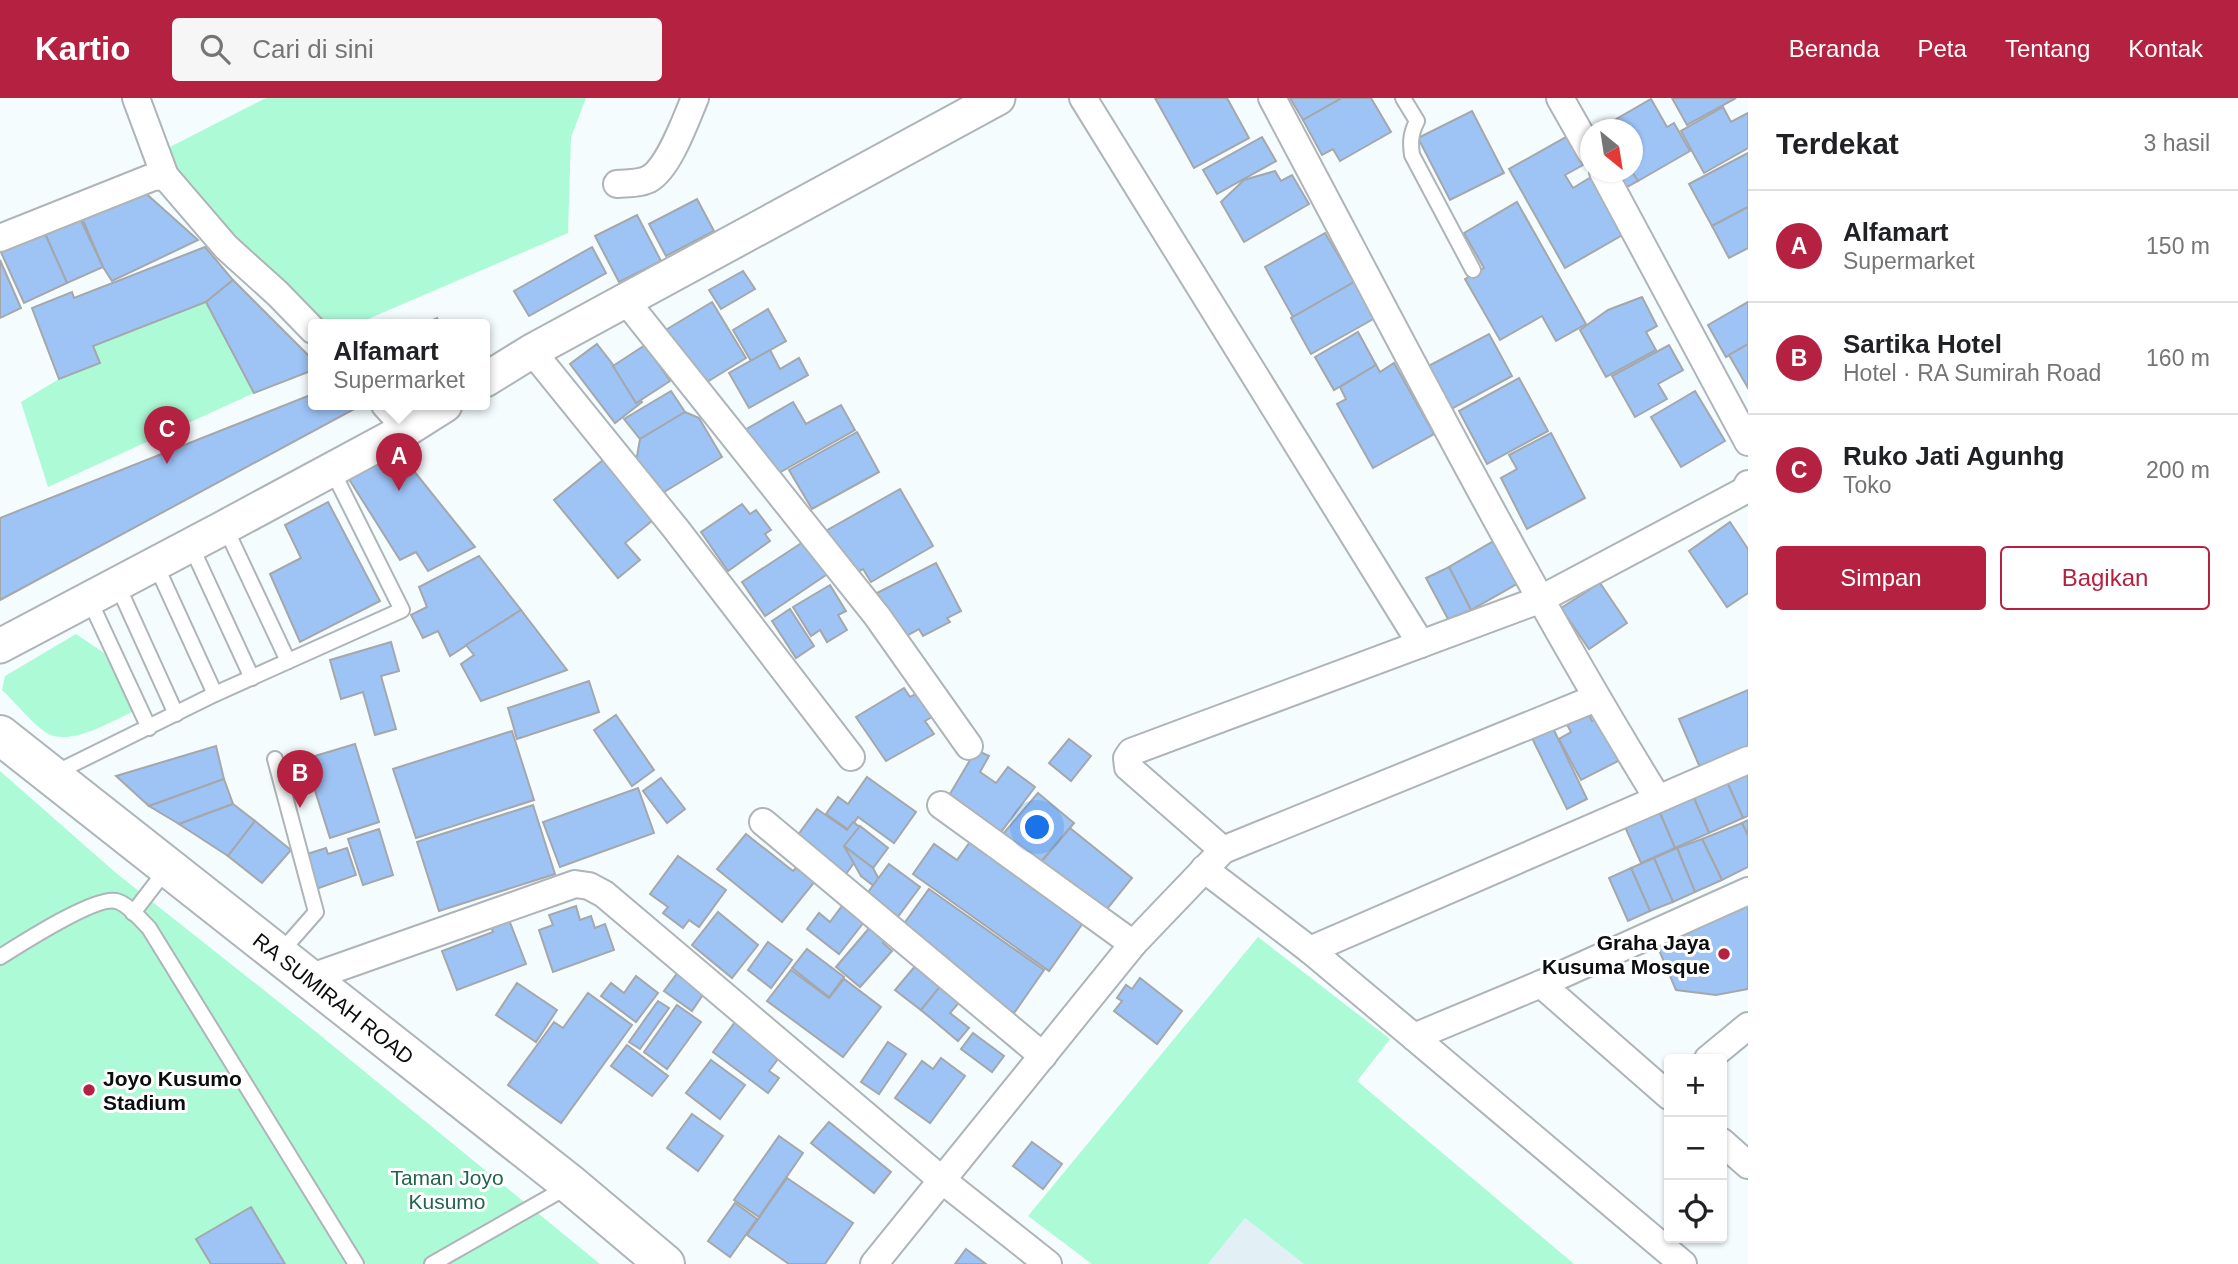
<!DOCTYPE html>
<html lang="id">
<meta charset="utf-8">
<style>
:root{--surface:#fff;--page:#f6f6f6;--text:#202124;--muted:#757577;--line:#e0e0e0;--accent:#b52241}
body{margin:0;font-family:Arial,sans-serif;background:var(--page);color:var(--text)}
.controls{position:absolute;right:21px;bottom:21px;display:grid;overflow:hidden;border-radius:7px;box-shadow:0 2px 5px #0004}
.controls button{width:63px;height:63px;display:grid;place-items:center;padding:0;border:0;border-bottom:2px solid var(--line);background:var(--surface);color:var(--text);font:35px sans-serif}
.compass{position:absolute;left:1580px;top:21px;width:63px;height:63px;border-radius:50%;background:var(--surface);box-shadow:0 2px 5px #0004;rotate:150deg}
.you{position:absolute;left:1038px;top:730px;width:24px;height:24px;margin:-18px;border:5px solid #fff;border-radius:50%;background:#1a73e8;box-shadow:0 0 0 10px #1a73e833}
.badge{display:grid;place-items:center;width:46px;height:46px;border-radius:50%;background:var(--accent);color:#fff;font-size:23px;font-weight:700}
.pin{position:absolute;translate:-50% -58px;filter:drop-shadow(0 2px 4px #0008)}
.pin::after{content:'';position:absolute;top:37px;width:24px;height:21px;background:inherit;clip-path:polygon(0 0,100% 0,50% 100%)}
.popup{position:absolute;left:308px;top:221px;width:182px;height:91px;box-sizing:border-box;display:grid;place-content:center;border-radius:7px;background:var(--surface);filter:drop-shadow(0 2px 5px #0005);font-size:23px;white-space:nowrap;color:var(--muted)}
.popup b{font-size:26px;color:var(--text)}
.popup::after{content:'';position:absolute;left:50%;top:100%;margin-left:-14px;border:14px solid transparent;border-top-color:var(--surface)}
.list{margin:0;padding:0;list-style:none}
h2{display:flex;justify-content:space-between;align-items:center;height:91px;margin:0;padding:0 28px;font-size:30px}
h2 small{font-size:23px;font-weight:400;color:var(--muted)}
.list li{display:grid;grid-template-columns:46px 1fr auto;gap:21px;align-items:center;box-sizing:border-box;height:112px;padding:0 28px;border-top:2px solid var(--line)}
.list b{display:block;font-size:26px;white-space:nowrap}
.list p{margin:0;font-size:23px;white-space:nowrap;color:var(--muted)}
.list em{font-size:23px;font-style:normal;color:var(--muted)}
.actions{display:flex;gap:14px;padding:21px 28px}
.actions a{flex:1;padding:16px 0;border:2px solid var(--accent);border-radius:7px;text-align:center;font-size:24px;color:var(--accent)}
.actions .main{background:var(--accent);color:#fff}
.icon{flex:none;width:38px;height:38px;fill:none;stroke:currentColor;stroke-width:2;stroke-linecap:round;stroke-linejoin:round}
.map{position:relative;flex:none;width:1748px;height:1166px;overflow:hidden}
header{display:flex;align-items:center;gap:42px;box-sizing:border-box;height:98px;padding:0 35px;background:var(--accent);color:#fff}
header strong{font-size:33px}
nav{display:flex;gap:38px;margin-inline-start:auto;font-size:24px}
.search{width:490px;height:63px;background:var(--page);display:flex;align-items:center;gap:18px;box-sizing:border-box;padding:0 24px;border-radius:7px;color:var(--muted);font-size:26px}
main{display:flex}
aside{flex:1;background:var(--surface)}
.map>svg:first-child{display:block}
.built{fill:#e2f0f6}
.green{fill:#adfad7}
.building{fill:#9ec4f6;stroke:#a4a7ab;stroke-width:2}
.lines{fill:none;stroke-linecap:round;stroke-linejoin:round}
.service-casing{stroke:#aeb4b7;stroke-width:18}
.minor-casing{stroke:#aeb4b7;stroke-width:30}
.tertiary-casing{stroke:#aeb4b7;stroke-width:37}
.secondary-casing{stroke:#aeb4b7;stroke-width:42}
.service{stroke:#fff;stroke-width:14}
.minor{stroke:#fff;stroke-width:26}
.tertiary{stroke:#fff;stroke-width:33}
.secondary{stroke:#fff;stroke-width:38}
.poi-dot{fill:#b52241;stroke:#fff;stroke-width:2.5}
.labels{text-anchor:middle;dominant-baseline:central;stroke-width:6;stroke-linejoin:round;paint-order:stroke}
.poi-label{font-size:21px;font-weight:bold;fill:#0b0d0e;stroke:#fff;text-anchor:end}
.street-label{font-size:21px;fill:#0b0d0e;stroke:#fff}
.park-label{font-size:21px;fill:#21644b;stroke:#fff}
</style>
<header>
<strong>Kartio</strong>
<div class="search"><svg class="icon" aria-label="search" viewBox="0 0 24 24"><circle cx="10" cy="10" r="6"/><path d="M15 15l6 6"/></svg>Cari di sini</div>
<nav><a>Beranda</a><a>Peta</a><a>Tentang</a><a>Kontak</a></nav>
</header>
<main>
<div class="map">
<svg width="1748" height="1166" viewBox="0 0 1748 1166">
<rect width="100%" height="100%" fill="#f5fcfe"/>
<polygon class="built" points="1245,1120 1304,1166 1208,1166"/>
<g class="green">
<polygon points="266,0 586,0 571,39 568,135 354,227 316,227 170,73 162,53"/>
<polygon points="206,204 254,295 48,389 21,304 59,281 99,266 93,248"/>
<path d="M76,536L104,555L129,603L132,614C110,624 68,650 45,634C30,623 16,605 2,592L5,578Z"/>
<polygon points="0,673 116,775 299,920 600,1166 0,1166"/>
<polygon points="1258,839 1390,941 1357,983 1574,1166 1304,1166 1245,1120 1208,1166 1092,1166 1028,1118"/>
</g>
<g class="building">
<polygon points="1155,0 1227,0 1249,40 1194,70"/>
<polygon points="1290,0 1342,0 1303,22"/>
<polygon points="1342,0 1371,0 1391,34 1340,63 1333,51 1322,57 1303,22"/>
<polygon points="1672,0 1736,0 1687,27"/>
<polygon points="1651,1 1667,29 1674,25 1690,53 1638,83 1632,74 1632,32 1608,32 1606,27"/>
<polygon points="1723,9 1731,24 1748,15 1748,50 1704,75 1681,33"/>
<polygon points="1472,13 1504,75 1450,102 1418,40"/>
<polygon points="1575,34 1590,63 1565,77 1573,90 1593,78 1626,135 1565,170 1509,71"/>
<polygon points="1262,39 1276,63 1217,96 1203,72"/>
<polygon points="1748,55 1748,109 1712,128 1689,86"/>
<polygon points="1275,73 1281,83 1292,77 1309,106 1244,144 1221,104 1244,82"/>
<polygon points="1606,74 1632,74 1638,83 1618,94"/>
<polygon points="142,92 198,142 112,183 103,169 82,120"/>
<polygon points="697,101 714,133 666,158 649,126"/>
<polygon points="1517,104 1586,226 1556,243 1542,218 1500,242 1465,181 1484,170 1464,135"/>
<polygon points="1748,109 1748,150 1729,160 1712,128"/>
<polygon points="77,114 103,169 67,185 42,129"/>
<polygon points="637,117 661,163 619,184 595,138"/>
<polygon points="42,129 67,185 24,205 0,152"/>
<polygon points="1325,135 1354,184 1293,219 1265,169"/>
<polygon points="205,149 233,182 206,204 93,248 100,265 59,281 32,210 72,194 74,200"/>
<polygon points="592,149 606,175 529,218 514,193"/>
<polygon points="0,162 21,210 0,220"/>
<polygon points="743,173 755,191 721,211 709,192"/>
<polygon points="233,182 313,262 313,272 254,295 206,204"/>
<polygon points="1356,183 1377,219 1311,256 1291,220"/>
<polygon points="1642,199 1657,228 1646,234 1656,252 1606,279 1580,232 1608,212"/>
<polygon points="712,204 746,260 699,289 664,233"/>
<polygon points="1748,204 1748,246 1726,259 1708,227"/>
<polygon points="768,211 786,243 751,263 733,232"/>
<polygon points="437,220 440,227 422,227"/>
<polygon points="1358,234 1376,267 1334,292 1315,259"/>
<polygon points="1489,236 1512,278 1444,315 1421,272"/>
<polygon points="597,246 642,304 615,325 570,266"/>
<polygon points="1748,246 1748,290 1729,257"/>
<polygon points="645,247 670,283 636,305 613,268"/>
<polygon points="1669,247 1683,272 1658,286 1667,301 1635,319 1612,278"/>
<polygon points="770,252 780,271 799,260 808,277 749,310 729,275"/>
<polygon points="1394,265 1434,336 1373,370 1337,306 1346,301 1340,289 1376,267 1380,274"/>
<polygon points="1519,280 1548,333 1487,366 1459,313"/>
<polygon points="671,293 685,314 640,341 624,321"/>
<polygon points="1695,293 1725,343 1681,369 1651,319"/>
<polygon points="313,296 313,307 356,307 358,309 0,502 0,420"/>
<polygon points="793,304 806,326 841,307 855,332 770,380 743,333"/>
<polygon points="685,314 699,320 722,359 659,397 636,364 640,341"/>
<polygon points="857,334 879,374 812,411 789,372"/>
<polygon points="1551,335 1585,400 1527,431 1501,380 1517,371 1509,357"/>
<polygon points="393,347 475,449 428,473 416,454 400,462 347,378"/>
<polygon points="608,358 653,422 625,445 640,462 618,480 554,402"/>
<polygon points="900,391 933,448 871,484 863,471 848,479 822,435"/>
<polygon points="328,404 380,503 300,544 270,476 301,460 285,427"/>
<polygon points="742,406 750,416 756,412 771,432 765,436 770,443 728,473 701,434"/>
<polygon points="1730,424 1748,451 1748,495 1727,509 1689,453"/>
<polygon points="1499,440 1522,483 1471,512 1449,469"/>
<polygon points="806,442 829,475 765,518 742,484"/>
<polygon points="479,458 521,512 450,558 438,533 423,540 411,517 427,509 419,489"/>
<polygon points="936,465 961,513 947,520 950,524 923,538 919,531 899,542 875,496"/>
<polygon points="1449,469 1471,512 1448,521 1426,480"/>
<polygon points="1600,485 1627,525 1589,551 1561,510"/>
<polygon points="830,487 846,513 838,517 847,532 827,544 820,532 811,538 793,509"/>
<polygon points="790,511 814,548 796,560 772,523"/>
<polygon points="521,512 567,572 481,603 461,566 474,557 466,547"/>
<polygon points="391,544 399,573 381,578 396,631 375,637 363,594 341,601 330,562"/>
<polygon points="589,583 599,614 517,641 508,610"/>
<polygon points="904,590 910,599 924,591 939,615 925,623 934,636 886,663 856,619"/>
<polygon points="1748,592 1748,654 1702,674 1679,621"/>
<polygon points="1586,610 1592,623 1599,619 1622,661 1581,682 1559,641 1571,634 1564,621"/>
<polygon points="616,617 654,672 632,688 594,632"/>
<polygon points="1550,624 1587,701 1567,711 1529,634"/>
<polygon points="512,633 534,702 416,740 393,671"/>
<polygon points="1069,641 1091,658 1071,683 1049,665"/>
<polygon points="355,646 379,724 330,740 305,661"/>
<polygon points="216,648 224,681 149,708 116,678"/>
<polygon points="976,652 989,658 980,674 996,685 1008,669 1035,689 998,738 947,701"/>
<polygon points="1748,666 1748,718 1743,720 1724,677"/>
<polygon points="1724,677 1743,720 1709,735 1690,691"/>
<polygon points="867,679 916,714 894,745 858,719 849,732 826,716 838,699 848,706"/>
<polygon points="661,680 685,711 667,725 643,693"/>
<polygon points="224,681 233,706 179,726 149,708"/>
<polygon points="638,690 654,735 560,769 543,724"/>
<polygon points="1690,691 1709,735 1675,750 1656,706"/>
<polygon points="1038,695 1074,725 1039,766 1003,736"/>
<polygon points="233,706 255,723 228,758 179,726"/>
<polygon points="1656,706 1675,750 1641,765 1622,722"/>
<polygon points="533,707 555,776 439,813 417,744"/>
<polygon points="817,711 847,732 853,724 873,739 846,776 795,741"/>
<polygon points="1748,722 1748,738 1742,725"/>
<polygon points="255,723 291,752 262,785 228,758"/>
<polygon points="1742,725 1748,738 1748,769 1722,782 1702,741"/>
<polygon points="860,728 888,750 873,770 844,748"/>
<polygon points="1070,730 1132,780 1103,816 1042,763"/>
<polygon points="379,731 393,777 363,787 348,741"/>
<polygon points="746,736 793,773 798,768 816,782 782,824 717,771"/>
<polygon points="1702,741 1722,782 1695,794 1677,750"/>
<polygon points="970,744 1083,825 1049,873 913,776 934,746 957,762"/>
<polygon points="844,748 873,770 889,800 861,778"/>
<polygon points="326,750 328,756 347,750 356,777 316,791 304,757"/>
<polygon points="1677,750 1695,794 1673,804 1654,760"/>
<polygon points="678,758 726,792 699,829 689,822 683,830 663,815 668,809 650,796"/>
<polygon points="1654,760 1673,804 1650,813 1631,770"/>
<polygon points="889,766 920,789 894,824 863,801"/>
<polygon points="1631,770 1650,813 1628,823 1609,780"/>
<polygon points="929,791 1044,872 1014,915 898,834"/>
<polygon points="1748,797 1748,891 1716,897 1676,892 1653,838"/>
<polygon points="576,808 580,822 591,818 595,830 605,826 614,852 553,874 539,832 553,827 549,817"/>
<polygon points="842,808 864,824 839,856 807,831 819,815 830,824"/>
<polygon points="506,814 526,866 457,892 442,853 493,834 488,821"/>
<polygon points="718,814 758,847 732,880 692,847"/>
<polygon points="871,828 887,841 883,845 892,853 860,889 836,869"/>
<polygon points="768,844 792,862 771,890 748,872"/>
<polygon points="807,851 844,879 829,899 792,870"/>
<polygon points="921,861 946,882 921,912 895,892"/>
<polygon points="791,872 829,900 844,881 881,909 843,959 767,903"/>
<polygon points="679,873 706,892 692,913 664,893"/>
<polygon points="636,878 658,895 636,924 601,898 611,885 624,895"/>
<polygon points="1140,880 1182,913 1157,946 1114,913 1122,903 1117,900 1126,887 1132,891"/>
<polygon points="517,885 557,912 536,944 496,917"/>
<polygon points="942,886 961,902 950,915 969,930 958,943 921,912"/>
<polygon points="588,895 632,927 561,1025 508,987 554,924 563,930"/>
<polygon points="658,903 669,910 640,951 629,944"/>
<polygon points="677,907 701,924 667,971 644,954"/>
<polygon points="738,920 784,953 769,973 779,980 768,995 713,954"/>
<polygon points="973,935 1004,958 992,974 961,951"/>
<polygon points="888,944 906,956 879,996 861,984"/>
<polygon points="627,947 668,978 652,998 611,968"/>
<polygon points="941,960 965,978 930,1025 895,1000 922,963 933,971"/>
<polygon points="711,962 745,987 720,1021 686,995"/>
<polygon points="692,1016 723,1038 698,1073 667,1050"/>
<polygon points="829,1024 891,1074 874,1095 811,1045"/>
<polygon points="779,1038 803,1055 759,1119 734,1102"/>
<polygon points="1032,1044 1062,1066 1043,1091 1013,1068"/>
<polygon points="787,1080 853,1125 825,1166 789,1166 747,1137"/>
<polygon points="735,1105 757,1121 730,1159 708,1143"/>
<polygon points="251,1109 285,1166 211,1166 196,1141"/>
<polygon points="966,1151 986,1166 955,1166"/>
</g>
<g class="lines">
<g class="service-casing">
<g id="service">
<path d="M1403,0L1417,23C1411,35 1410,43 1412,57L1473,172"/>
<polyline points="225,429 288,563"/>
<polyline points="191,448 252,580"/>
<polyline points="155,465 215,596"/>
<polyline points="117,486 176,616"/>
<polyline points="89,501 149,630"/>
<polyline points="275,661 316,814 280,855"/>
<polyline points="55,675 215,596 402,512 332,372"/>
<polyline points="133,815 166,772"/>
<path d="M0,859C21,846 95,798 116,803C127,805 141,822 149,830L356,1166"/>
<polyline points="432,1166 569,1088"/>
</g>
</g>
<g class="minor-casing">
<g id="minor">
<polyline points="136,0 165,78"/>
<polyline points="1083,0 1421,546"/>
<path d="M1272,0C1398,236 1518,474 1658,701"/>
<polyline points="1560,0 1590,53"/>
<polyline points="1603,74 1748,344"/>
<path d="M617,86C628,85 639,86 649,81C669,70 686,21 695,0"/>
<polyline points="0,140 153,79 165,78 226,149 278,196 313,232"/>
<polyline points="626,203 877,518 969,648"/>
<polyline points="532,253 676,431 851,659"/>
<polyline points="385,307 407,331"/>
<polyline points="941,707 1133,846"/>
<polyline points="763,724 1043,958"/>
<polyline points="1223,752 1128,669 1127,660 1131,654 1539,502 1744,393 1748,386"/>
<polyline points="1204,771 1310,852 1414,939 1541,886 1748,793"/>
<polyline points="1310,852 1748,662"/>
<polyline points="309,880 575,786 589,788 604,796 942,1082 1048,1166"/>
<polyline points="1541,886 1669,998"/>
<polyline points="1414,939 1683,1166"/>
<polyline points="1708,961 1748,928"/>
<polyline points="1722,1044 1748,1067"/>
<polyline points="874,1166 1133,846 1223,752 1596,600"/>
</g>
</g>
<g class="tertiary-casing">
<g id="tertiary">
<polyline points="485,282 532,253 998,0"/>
<polyline points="0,548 225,429 407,331 445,307"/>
</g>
</g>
<g class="secondary-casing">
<g id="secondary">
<path id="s1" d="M0,637L571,1087L665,1166"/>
</g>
</g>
<use href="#service" class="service"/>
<use href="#minor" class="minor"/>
<use href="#tertiary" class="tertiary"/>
<use href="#secondary" class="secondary"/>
</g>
<g class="poi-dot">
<circle cx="1724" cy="856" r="7"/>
<circle cx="89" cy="992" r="7"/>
</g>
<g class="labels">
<g class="poi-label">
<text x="1710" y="844">Graha Jaya<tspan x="1710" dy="24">Kusuma Mosque</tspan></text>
<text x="103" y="980" text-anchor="start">Joyo Kusumo<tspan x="103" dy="24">Stadium</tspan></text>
</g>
<g class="street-label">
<text stroke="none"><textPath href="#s1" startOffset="425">RA SUMIRAH ROAD</textPath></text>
</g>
<g class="park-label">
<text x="447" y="1079">Taman Joyo<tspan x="447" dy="24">Kusumo</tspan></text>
</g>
</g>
</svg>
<div class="controls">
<button>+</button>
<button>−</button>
<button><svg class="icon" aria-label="locate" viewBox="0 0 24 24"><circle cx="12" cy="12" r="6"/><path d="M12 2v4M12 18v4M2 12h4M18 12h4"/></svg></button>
</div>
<svg class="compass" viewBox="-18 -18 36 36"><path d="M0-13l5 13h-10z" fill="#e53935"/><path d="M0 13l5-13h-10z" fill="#757577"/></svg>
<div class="you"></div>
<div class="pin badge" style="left:399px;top:393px">A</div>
<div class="popup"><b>Alfamart</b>Supermarket</div>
<div class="pin badge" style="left:300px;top:710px">B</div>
<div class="pin badge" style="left:167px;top:366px">C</div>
</div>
<aside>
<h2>Terdekat<small>3 hasil</small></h2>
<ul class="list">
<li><span class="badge">A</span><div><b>Alfamart</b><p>Supermarket</p></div><em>150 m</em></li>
<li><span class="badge">B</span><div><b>Sartika Hotel</b><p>Hotel · RA Sumirah Road</p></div><em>160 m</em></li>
<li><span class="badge">C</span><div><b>Ruko Jati Agunhg</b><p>Toko</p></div><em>200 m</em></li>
</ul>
<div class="actions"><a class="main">Simpan</a><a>Bagikan</a></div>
</aside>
</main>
